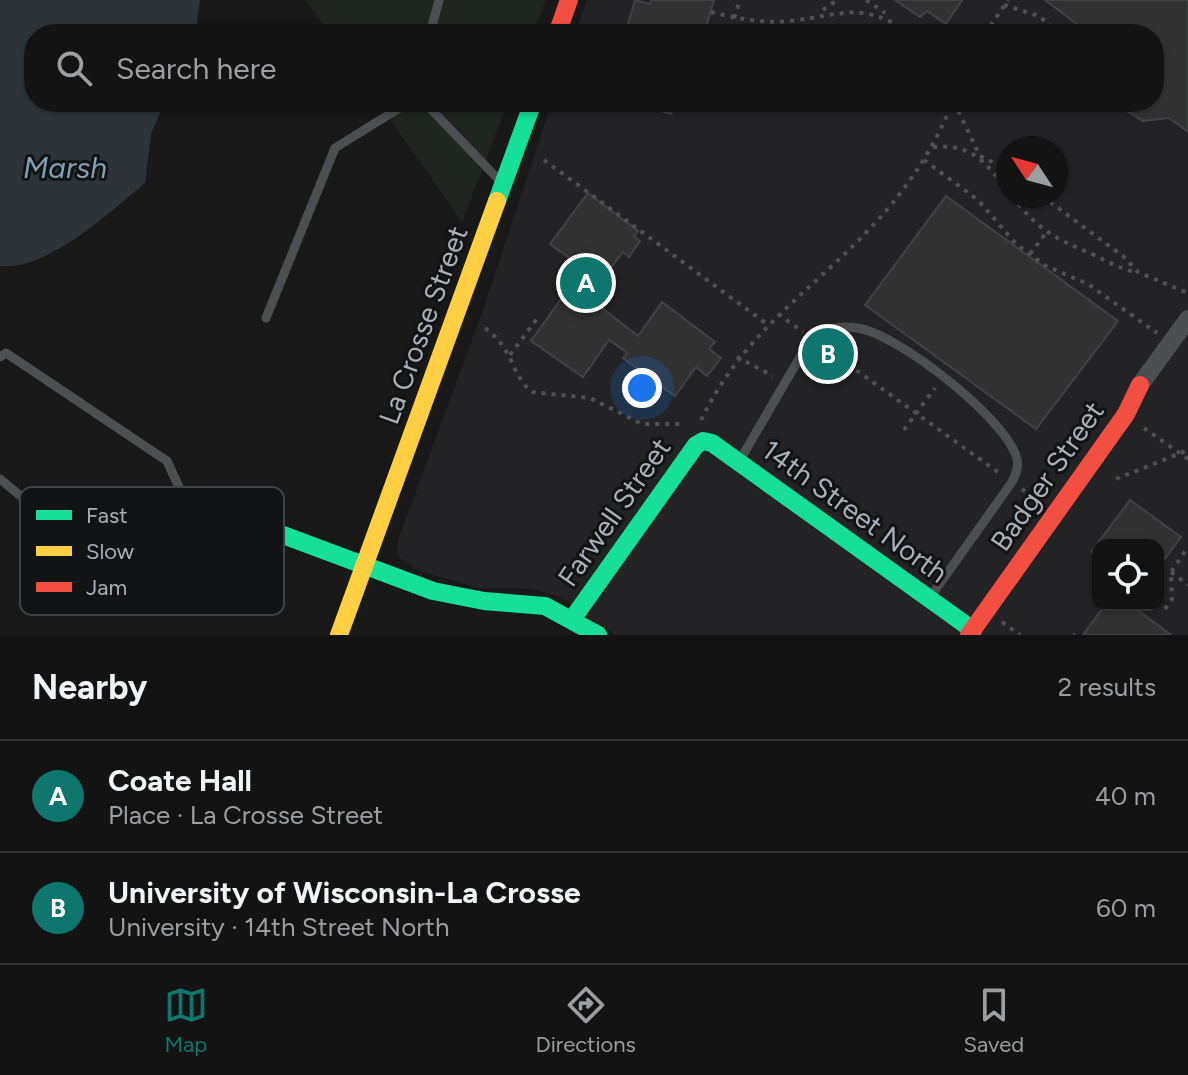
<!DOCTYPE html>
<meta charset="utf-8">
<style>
:root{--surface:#131313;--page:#202021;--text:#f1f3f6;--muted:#9d9ea0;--line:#323233;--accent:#0f766e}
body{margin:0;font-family:Figtree,sans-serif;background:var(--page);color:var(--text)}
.controls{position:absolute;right:24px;bottom:24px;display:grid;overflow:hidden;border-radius:16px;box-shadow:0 2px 6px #0004}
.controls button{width:72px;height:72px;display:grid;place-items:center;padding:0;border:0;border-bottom:2px solid var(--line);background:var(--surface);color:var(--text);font:40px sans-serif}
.compass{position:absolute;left:996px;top:136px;width:72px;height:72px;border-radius:50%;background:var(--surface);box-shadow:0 2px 6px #0004;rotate:306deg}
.you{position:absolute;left:642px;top:388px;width:28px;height:28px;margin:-20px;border:6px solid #fff;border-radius:50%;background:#1a73e8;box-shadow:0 0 0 12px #1a73e833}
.badge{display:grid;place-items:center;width:52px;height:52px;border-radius:50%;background:var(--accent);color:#fff;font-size:26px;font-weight:700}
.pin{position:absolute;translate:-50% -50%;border:4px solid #fff;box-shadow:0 2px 8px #0006}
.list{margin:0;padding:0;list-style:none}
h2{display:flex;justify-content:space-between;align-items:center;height:104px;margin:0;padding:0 32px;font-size:34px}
h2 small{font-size:26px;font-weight:400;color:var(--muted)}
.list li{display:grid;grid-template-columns:52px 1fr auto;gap:24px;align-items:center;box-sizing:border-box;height:112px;padding:0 32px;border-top:2px solid var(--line)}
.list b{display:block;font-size:30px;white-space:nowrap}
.list p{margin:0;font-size:26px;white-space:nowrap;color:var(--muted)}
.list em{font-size:26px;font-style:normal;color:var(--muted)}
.icon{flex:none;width:44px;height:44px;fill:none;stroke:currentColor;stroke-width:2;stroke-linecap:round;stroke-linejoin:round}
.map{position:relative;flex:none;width:1188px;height:635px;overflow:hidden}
.search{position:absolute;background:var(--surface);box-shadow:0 2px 6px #0004;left:24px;right:24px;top:24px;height:88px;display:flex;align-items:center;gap:20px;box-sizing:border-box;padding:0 28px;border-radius:32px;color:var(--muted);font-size:30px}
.sheet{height:328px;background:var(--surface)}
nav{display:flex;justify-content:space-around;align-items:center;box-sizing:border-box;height:112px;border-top:2px solid var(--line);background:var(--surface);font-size:22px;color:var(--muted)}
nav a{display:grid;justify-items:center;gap:4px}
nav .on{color:var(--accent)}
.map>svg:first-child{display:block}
.built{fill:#232325;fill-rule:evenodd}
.green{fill:#1f261f}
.water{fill:#2c343a}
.building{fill:#323233;stroke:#414245;stroke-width:2}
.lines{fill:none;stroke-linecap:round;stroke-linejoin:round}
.path{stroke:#4f5053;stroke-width:4;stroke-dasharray:4 6;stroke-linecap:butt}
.lane{stroke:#4d4e51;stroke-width:9}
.street{stroke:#4d4e51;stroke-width:18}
.fast{stroke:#16e098;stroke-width:18}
.slow{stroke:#ffcf43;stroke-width:18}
.jam{stroke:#f24e42;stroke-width:18}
.labels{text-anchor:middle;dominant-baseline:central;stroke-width:6;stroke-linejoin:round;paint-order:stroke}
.street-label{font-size:28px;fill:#aab0b9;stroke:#121315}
.water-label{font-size:30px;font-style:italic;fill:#829fb3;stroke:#121315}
.key{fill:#121315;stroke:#404246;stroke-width:2}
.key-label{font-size:22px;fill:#aab0b9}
</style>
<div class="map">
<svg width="1188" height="635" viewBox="0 0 1188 635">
<rect width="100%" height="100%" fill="#191919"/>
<g class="built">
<polygon points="587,0 1045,0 1086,31 1084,34 575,34"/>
<path d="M552,102H1112L1143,121L1169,118L1188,132V635H616L558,596L532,589L478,588L420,571L401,559L397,553L399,537L481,316ZM1008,148H1056V196H1008ZM1098,545H1158V605H1098Z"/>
</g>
<g class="green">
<polygon points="306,0 546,0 533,34 330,34"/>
<polygon points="378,102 508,102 462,222"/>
</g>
<path class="water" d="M0,0H200L195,34H34V102H165L151,134L145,183C110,212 47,271 0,266Z"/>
<g class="building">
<polygon points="635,0 650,4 651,0 714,0 704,34 625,34"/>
<polygon points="895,0 962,0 946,24 927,11 920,17"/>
<polygon points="1045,0 1188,0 1188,132 1169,118 1143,121 1112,102 1154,102 1154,34 1084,34 1086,31"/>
<polygon points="632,102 675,102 671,114"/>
<polygon points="588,193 638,231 634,236 640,241 629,257 623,252 588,297 638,336 662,302 715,342 709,349 721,358 707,376 696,367 675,396 623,358 627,353 609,340 583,377 531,341 583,268 550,244"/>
<polygon points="946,196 1118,321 1036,429 865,305"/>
<polygon points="1130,500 1181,537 1158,568 1158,545 1098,545 1098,558 1091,552"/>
<polygon points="1105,605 1131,605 1171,635 1083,635"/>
</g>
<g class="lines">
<g class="path">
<polyline points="866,0 885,13"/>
<polyline points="1004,5 1039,16 1061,34"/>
<polyline points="823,10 837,0"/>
<path d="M711,12C736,18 764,24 790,21C843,15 862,0 911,34"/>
<polyline points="734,18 740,0"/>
<polyline points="985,34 1008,0"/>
<polyline points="954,102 980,156 1008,170"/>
<path d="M933,147C971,143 987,163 1008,191"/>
<polyline points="544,160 767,324"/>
<polyline points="924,160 978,200 1016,244 1046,266 1088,284 1157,333"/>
<path d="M1012,196C1039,231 1054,238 1094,255C1109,262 1120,269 1136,272"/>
<polyline points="1042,196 1124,257 1138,272 1188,293"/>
<polyline points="1030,254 1046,233"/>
<polyline points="778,314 803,332"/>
<path d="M485,328C515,350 511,376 532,392L590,398L642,424H684"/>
<polyline points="824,347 1002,475"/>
<polyline points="510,355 539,316"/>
<polyline points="737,357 773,376"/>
<path d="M701,420C749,322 824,285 890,206C917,174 937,140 953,102"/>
<polyline points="1144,428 1188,459"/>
<polyline points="904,430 935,388"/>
<polyline points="1116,479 1188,450"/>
<polyline points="1022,489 1037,501"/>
<polyline points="1171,572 1188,585"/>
<polyline points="1165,609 1172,599 1171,572 1188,547"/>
<polyline points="1002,622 1020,635"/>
<polyline points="1074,635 1075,634"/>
</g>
<g class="lane">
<polyline points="430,34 439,0"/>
<polyline points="424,102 498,179"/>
<polyline points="266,318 335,148 409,102"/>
<polyline points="0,357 6,353 167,461 184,498 165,549 168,558 227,580"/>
<path d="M740,460L807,345C823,328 839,324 862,329C902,338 1007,419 1017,459C1019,467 1016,474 1012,482L931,596"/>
<polyline points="0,479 82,547 95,552 144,496 180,497"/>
</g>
<polyline class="street" points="1140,385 1188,319"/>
<g class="fast">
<polyline points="497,201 533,102"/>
<polyline points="184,498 433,591 484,601 545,606 598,635"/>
<polyline points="573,618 696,445 703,441 712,443 973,630"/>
</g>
<polyline class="slow" points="339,635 497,201"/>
<g class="jam">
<polyline points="557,34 569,0"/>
<polyline points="969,635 1126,414 1140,385"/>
</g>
</g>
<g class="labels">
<g class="street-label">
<text transform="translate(423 325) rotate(-70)">La Crosse Street</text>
<text transform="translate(1047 476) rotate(-55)">Badger Street</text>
<text transform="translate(855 511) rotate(36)">14th Street North</text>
<text transform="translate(614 512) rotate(-55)">Farwell Street</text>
</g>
<g class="water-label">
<text x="65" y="167">Marsh</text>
</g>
</g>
<rect x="20" y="487" width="264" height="128" rx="12" class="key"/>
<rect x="36" y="510" width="36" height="10" fill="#16e098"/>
<rect x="36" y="546" width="36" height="10" fill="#ffcf43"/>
<rect x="36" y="582" width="36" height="10" fill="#f24e42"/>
<g class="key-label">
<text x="86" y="523">Fast</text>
<text x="86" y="559">Slow</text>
<text x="86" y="595">Jam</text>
</g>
</svg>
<div class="controls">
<button><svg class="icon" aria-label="locate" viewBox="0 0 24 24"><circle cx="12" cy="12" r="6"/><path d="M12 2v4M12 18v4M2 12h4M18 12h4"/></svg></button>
</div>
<svg class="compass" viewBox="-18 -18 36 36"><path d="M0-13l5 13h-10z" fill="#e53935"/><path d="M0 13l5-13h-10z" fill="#9d9ea0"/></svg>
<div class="you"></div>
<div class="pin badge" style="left:586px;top:283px">A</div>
<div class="pin badge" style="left:828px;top:354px">B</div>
<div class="search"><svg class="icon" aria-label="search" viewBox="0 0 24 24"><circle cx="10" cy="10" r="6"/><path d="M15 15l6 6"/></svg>Search here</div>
</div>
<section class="sheet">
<h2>Nearby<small>2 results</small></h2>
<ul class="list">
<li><span class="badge">A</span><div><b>Coate Hall</b><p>Place · La Crosse Street</p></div><em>40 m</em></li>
<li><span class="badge">B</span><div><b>University of Wisconsin-La Crosse</b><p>University · 14th Street North</p></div><em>60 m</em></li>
</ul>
</section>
<nav>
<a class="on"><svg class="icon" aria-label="map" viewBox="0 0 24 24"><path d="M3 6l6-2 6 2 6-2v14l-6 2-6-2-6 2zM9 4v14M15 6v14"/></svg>Map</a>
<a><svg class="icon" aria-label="directions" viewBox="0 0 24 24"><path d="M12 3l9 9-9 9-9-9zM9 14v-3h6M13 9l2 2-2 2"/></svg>Directions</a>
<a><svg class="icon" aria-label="saved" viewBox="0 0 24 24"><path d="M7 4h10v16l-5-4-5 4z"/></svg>Saved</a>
</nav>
